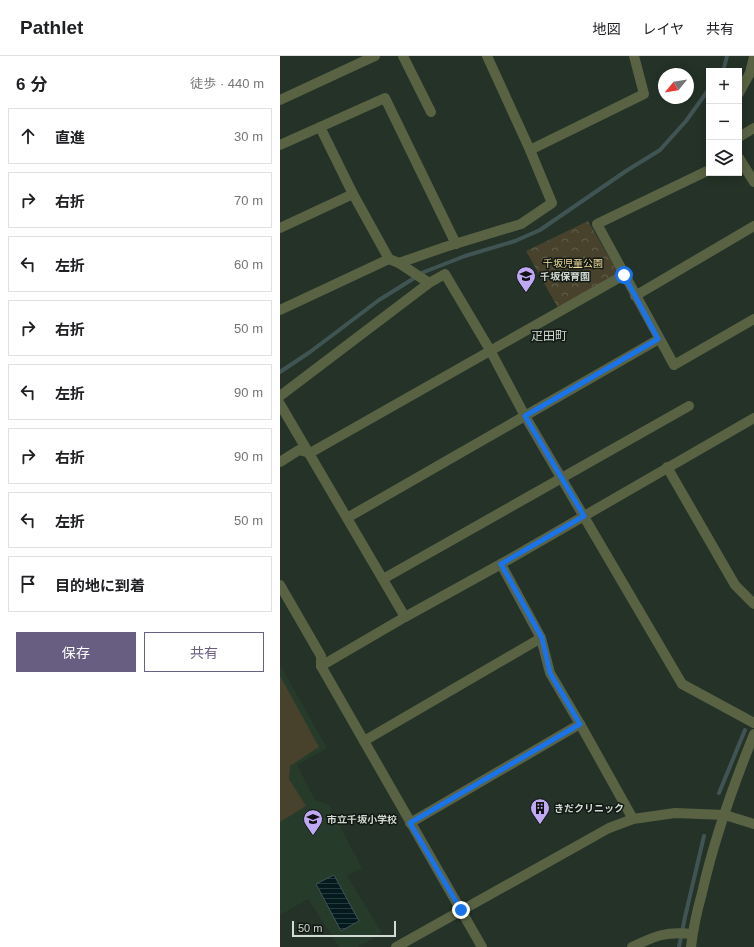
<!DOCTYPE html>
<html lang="ja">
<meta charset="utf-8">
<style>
:root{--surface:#fff;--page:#f6f6f6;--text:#202124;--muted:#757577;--line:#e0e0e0;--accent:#685e82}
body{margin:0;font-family:Arial,"Noto Sans JP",sans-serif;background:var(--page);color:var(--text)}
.controls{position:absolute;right:12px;top:12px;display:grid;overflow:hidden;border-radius:0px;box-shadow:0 2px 10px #0003}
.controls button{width:36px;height:36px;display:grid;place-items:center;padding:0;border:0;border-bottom:1px solid var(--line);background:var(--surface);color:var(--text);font:20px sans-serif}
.compass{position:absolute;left:378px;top:12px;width:36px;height:36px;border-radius:50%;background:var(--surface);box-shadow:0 2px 10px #0003;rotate:240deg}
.scale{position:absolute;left:12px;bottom:10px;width:104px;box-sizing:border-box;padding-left:4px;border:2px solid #d1dad3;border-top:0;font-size:11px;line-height:14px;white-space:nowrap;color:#d1dad3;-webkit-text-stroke:3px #121813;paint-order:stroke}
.stop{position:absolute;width:12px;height:12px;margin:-9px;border:3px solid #1a73e8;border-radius:50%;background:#fff}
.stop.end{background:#1a73e8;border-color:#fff;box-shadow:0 1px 4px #0008}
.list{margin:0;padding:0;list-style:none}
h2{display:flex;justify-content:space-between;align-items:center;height:52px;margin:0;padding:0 16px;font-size:17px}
h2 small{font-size:13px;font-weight:400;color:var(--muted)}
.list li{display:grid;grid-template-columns:26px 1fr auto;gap:12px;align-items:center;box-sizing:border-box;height:56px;margin:0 8px 8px;padding:0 8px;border:1px solid var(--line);border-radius:0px}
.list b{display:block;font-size:15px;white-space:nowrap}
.list em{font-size:13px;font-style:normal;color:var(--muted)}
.actions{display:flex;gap:8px;padding:12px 16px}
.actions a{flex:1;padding:9px 0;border:1px solid var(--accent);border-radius:0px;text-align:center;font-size:14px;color:var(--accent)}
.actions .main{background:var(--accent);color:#fff}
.icon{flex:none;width:22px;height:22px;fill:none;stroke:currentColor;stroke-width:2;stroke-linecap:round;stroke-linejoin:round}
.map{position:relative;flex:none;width:474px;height:891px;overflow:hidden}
header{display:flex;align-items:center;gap:24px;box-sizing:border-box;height:56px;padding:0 20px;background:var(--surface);border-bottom:1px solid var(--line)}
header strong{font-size:19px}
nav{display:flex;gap:22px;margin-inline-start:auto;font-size:14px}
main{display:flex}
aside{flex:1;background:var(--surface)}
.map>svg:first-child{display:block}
.built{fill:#273b2b}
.forest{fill:url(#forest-crowns)}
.garden{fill:#48422d}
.water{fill:url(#water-rules);stroke:#415454}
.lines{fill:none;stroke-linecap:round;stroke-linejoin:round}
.stream{stroke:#415454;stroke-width:4}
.minor{stroke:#596343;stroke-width:10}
.tertiary{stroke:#596343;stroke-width:10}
.route{stroke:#1a73e8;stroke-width:5}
.labels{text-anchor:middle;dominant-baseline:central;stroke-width:3;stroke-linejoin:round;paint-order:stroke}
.park-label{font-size:10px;fill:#f1dd9f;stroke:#121813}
.poi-label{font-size:10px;font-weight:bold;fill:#d1dad3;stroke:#121813;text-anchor:start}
.quarter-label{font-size:12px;fill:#d1dad3;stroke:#121813}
</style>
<header>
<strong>Pathlet</strong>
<nav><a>地図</a><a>レイヤ</a><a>共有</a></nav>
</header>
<main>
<aside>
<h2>6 分<small>徒歩 · 440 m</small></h2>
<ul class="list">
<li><svg class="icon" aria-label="ahead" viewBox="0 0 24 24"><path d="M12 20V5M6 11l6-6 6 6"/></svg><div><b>直進</b></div><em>30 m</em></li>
<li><svg class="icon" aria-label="right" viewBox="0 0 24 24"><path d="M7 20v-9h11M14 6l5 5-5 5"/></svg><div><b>右折</b></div><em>70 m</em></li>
<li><svg class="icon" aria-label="left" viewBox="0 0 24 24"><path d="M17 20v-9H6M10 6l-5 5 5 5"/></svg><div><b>左折</b></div><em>60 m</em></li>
<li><svg class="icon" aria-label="right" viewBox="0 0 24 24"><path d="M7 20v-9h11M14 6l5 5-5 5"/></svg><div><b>右折</b></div><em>50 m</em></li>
<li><svg class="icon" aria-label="left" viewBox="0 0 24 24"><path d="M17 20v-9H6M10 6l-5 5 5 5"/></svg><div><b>左折</b></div><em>90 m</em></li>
<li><svg class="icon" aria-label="right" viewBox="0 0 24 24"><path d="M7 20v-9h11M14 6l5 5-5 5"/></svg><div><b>右折</b></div><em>90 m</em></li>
<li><svg class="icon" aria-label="left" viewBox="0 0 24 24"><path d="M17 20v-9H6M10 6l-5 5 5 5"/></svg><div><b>左折</b></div><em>50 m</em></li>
<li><svg class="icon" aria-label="arrive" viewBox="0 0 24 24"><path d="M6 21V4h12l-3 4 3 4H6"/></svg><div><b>目的地に到着</b></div></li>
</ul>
<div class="actions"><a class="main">保存</a><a>共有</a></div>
</aside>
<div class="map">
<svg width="474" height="891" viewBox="0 0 474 891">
<defs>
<pattern id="forest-crowns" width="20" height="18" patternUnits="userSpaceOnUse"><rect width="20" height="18" fill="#48422d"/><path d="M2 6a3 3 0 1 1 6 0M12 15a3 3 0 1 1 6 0" fill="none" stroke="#615d4b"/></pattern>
<pattern id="water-rules" width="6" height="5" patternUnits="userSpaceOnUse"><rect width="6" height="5" fill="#031a1e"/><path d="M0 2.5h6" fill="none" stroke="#273b3e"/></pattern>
</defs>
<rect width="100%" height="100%" fill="#243227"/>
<polygon class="built" points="0,609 47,692 17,709 35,744 48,748 82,812 67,820 102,877 78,891 59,891 28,843 0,859"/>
<polygon class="forest" points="308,165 336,213 335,219 278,252 246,195"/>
<polygon class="garden" points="0,620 39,691 10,710 9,723 26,750 0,766"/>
<polygon class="water" points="54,819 79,865 61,875 36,828"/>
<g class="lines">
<g class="stream">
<polyline points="441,15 444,12 447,0"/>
<polyline points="0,316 30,296 99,244 144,216 185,200 235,185 260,174 346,115 380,94 406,65 429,33"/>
<polyline points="439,737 465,674"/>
<polyline points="399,891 405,861 424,780"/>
</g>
<g class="minor">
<polyline points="123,0 151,56"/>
<polyline points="459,37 470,17 474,1"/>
<polyline points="0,44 95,0"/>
<polyline points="40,71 73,138 109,203 119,207 149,227 165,218 210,294 245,360 402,628 474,667"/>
<polyline points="459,81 474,72"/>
<polyline points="0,89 105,42 176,188"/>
<polyline points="250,94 364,38 354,0"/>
<polyline points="459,102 474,126"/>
<polyline points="429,114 317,168 394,309 474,263"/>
<polyline points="0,172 73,138"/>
<polyline points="119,207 165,191 241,168 272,147 250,94 207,0"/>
<polyline points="355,240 474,170"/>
<polyline points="0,254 109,203"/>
<polyline points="0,340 149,227"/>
<polyline points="0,348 125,561"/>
<polyline points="0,406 19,394 30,397 344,219"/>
<polyline points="387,411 455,529 474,548"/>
<polyline points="67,462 379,283"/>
<polyline points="221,508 261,582 270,617 300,668 353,763"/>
<polyline points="103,523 409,350"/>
<polyline points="0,529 41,600 41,610 202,891"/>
<polyline points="41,610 125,561 221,508 474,362"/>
<polyline points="84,685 261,582"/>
<polyline points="130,767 300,668"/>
<path d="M352,891C375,880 386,875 412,878"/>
<path d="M411,891C413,873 417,855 422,837C434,783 453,730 474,678"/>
</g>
<polyline class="tertiary" points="116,891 329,772 353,763 395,757 445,759 474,768"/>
</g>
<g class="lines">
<polyline class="route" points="181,854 130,767 300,668 270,617 262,582 221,508 304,460 245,360 378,283 344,219"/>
</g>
<defs>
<g id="school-pin" transform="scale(1)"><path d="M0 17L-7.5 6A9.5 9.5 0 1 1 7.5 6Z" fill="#bfa9f4" stroke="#121813"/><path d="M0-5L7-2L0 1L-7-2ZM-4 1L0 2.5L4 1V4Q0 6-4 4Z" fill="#111"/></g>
<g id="building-pin" transform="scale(1)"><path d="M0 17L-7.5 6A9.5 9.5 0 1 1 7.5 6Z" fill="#bfa9f4" stroke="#121813"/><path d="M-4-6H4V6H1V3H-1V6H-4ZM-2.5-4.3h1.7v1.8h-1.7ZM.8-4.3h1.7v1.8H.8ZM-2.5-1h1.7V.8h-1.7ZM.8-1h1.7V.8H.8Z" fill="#111"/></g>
</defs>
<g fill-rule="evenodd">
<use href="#school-pin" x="246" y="220"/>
<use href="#building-pin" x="260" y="752"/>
<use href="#school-pin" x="33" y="763"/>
</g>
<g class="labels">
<g class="park-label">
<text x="293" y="207">千坂児童公園</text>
</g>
<g class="poi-label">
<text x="260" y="220">千坂保育園</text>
<text x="274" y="752">きだクリニック</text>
<text x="47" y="763">市立千坂小学校</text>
</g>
<g class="quarter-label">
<text x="269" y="280">疋田町</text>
</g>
</g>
</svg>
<div class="controls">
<button>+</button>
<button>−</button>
<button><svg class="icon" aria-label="layers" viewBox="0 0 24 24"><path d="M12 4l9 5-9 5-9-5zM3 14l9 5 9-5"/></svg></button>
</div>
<svg class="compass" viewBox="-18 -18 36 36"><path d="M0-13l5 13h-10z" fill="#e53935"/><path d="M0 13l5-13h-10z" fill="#757577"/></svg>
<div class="scale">50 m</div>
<div class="stop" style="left:344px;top:219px"></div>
<div class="stop end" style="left:181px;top:854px"></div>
</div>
</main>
